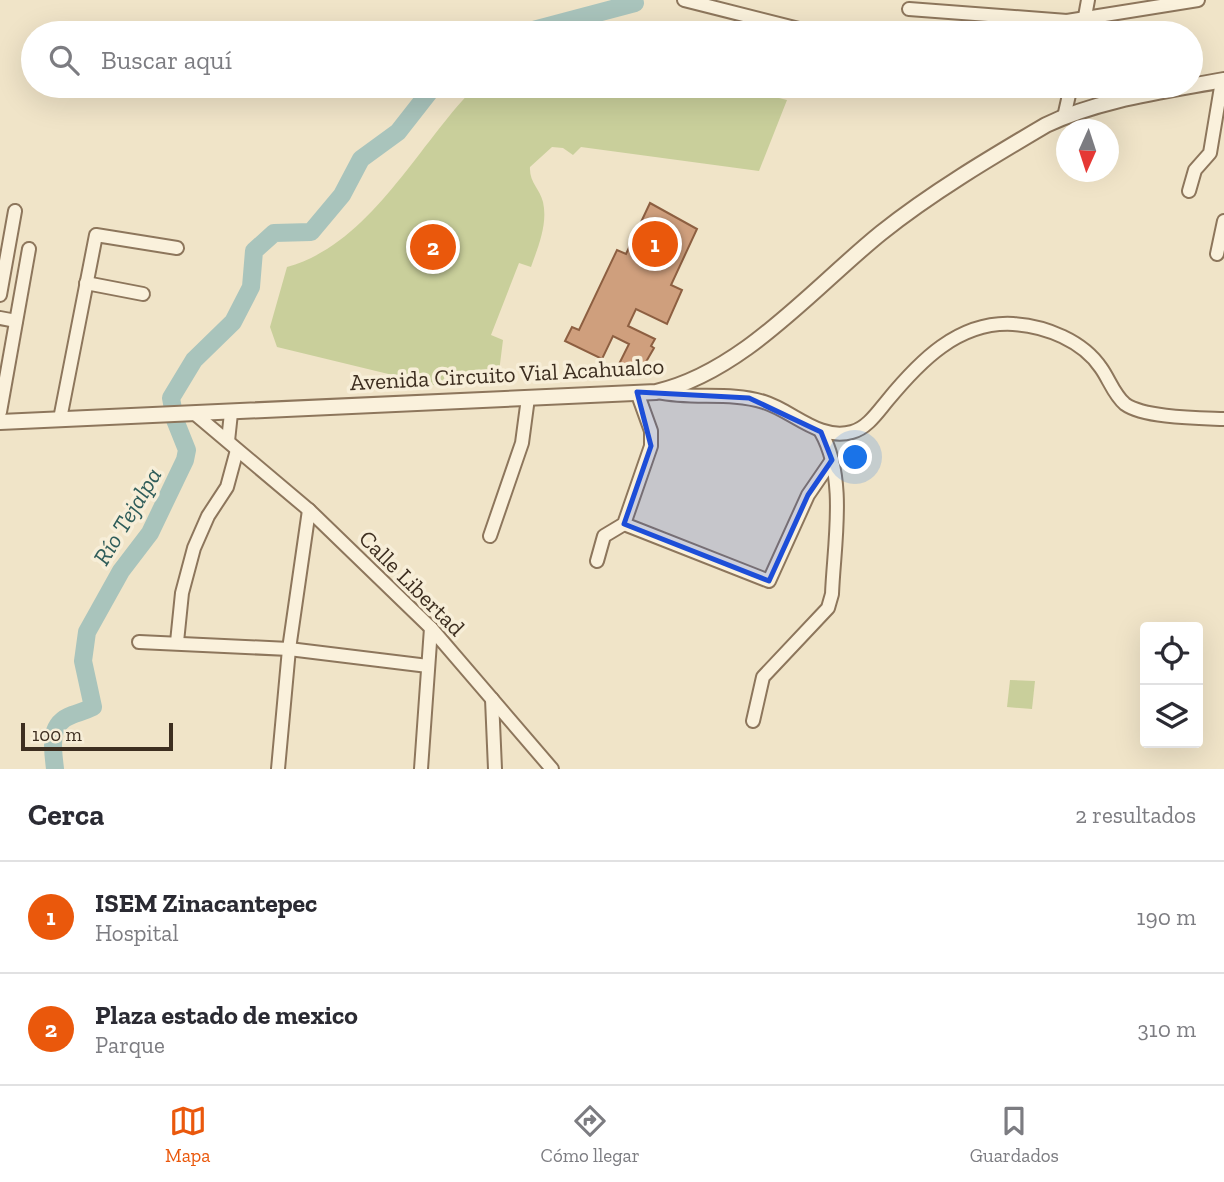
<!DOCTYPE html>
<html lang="es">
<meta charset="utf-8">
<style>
:root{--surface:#fff;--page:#f2f2f3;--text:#2b2b33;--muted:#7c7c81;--line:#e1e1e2;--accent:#ea580c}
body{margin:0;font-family:"Zilla Slab",serif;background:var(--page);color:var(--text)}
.controls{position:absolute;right:21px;bottom:21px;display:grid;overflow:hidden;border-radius:7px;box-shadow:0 7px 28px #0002}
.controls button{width:63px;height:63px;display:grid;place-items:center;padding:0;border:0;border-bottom:2px solid var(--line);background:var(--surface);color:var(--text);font:35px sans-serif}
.compass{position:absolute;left:1056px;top:119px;width:63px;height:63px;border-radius:50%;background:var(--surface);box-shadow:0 7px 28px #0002;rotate:183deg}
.scale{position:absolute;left:21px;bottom:18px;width:152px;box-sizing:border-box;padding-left:7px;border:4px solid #3d2e20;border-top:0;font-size:19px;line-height:24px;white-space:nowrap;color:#3d2e20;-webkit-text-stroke:5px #f7eed8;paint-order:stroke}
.you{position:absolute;left:856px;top:458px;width:24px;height:24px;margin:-18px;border:5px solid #fff;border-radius:50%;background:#1a73e8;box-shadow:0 0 0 10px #1a73e833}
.badge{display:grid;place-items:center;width:46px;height:46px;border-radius:50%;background:var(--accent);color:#fff;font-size:23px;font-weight:700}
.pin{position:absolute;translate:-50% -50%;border:4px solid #fff;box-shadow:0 2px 7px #0006}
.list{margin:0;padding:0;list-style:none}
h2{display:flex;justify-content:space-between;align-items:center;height:91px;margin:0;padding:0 28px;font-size:30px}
h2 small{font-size:23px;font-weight:400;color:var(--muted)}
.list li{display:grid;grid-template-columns:46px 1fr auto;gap:21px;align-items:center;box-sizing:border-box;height:112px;padding:0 28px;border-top:2px solid var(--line)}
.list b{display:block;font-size:26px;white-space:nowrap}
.list p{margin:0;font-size:23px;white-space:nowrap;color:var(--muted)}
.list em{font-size:23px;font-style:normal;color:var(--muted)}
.icon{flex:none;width:38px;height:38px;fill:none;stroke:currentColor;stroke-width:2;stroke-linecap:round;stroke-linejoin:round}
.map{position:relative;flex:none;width:1224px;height:769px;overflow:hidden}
.search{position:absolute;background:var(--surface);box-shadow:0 7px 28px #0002;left:21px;right:21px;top:21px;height:77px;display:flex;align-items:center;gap:18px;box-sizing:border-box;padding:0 24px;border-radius:38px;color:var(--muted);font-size:26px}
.sheet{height:315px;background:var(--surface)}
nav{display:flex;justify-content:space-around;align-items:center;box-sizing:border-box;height:98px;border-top:2px solid var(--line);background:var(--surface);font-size:19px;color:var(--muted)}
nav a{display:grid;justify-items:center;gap:4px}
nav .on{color:var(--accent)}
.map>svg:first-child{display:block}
.green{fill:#c9cf9b}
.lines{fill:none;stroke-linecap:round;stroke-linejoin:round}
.river{stroke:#a9c4bc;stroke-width:18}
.building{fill:#cf9f7d;stroke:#8d5f41;stroke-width:2}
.minor-casing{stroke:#8d765c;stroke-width:16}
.tertiary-casing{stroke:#8d765c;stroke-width:18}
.minor{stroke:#faf1dc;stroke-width:12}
.tertiary{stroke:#faf1dc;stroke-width:14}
.marked{fill:#1d4ed8;fill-opacity:0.2;stroke:#1d4ed8;stroke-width:5;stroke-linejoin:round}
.labels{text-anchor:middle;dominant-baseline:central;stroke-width:7;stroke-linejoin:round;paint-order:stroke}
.street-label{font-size:23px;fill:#3d2e20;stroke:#f7eed8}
.water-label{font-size:24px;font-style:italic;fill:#2f5d5a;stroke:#f7eed8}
</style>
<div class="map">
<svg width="1224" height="769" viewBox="0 0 1224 769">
<rect width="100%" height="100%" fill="#f0e4c8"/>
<g class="green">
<path d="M476,86H730L787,100L759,171L581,147L573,155L563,148L552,147L530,167C529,182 540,189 543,202C548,224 538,247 531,267L519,263L491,335L503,340L498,380L442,387L277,347L270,327L287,267C371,244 418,144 476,86Z"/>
<polygon points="1010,680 1035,681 1032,709 1007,707"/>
</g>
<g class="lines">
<g class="river">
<polyline points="522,33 635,3 634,0"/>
<path d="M55,769C53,749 47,724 72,715C80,712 85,711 93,707L83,661L87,632L121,571L150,533L185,460L187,450L175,420L171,398L194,360L233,322L251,287L254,251L274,233L311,232L342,195L361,159L398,132L434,86"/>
</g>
</g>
<polygon class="building" points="650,203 697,229 671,285 682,290 667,324 636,309 628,326 655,339 651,346 654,348 639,374 619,364 629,344 613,336 602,359 565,341 572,327 579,330 617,250 626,254"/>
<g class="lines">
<g class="minor-casing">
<g id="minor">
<polyline points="684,0 803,30 806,33"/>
<polyline points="909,9 1067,21 1198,0"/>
<polyline points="1082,33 1088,0"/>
<polyline points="1064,117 1071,86"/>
<polyline points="1189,191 1195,170 1210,153 1222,81"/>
<polyline points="1217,254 1224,221"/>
<polyline points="86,283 143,294"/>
<polyline points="0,295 15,211"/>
<polyline points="0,318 16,321"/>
<path d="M658,392C692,400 729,391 764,402C793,411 819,441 852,432C867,428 877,413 887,401C919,362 958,321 1013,324C1046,326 1083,341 1101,368C1109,379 1114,395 1125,404C1144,418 1200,418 1224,419"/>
<polyline points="0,412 29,249"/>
<polyline points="195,414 309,510 431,628 552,769"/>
<polyline points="60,419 96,235 177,248"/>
<polyline points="228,441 231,413"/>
<polyline points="624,524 769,581 808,495 832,460"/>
<polyline points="490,536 522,443 528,398"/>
<polyline points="597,561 604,536 624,524 651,446 651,431 637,392"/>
<polyline points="139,642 289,649 428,666"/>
<polyline points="177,642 182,593 194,548 208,516 227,487 237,450"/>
<polyline points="492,699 495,769"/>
<path d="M753,721L763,677L828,608L832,594C834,543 847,478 821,432"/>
<polyline points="278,769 289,649 309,510"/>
<polyline points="421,769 431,628"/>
</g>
</g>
<g class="tertiary-casing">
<path id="tertiary" d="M0,422L656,392C743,372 813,288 881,233C931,193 990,158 1046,125C1100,99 1165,91 1224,80"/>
</g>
<use href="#minor" class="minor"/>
<use href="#tertiary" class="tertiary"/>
</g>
<path class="marked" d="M637,392L749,398L821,432L832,460L808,495L769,581L624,524L651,446Z"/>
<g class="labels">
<g class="street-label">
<text transform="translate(507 374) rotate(-3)">Avenida Circuito Vial Acahualco</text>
<text transform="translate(412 583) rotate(45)">Calle Libertad</text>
</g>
<g class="water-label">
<text transform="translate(127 516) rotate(-59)">Río Tejalpa</text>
</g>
</g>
</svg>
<div class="controls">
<button><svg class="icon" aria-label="locate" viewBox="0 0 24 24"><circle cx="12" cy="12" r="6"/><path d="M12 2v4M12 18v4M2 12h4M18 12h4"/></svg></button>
<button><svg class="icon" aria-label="layers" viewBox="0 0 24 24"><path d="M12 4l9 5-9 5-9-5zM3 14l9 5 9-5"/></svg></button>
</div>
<svg class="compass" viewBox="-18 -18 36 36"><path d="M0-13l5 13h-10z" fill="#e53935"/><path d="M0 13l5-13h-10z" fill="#7c7c81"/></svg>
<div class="scale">100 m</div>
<div class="you"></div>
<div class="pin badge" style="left:655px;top:244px">1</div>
<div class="pin badge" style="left:433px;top:247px">2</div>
<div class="search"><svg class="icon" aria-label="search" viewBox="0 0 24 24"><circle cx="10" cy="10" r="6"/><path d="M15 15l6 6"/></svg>Buscar aquí</div>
</div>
<section class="sheet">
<h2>Cerca<small>2 resultados</small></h2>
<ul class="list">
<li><span class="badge">1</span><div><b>ISEM Zinacantepec</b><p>Hospital</p></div><em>190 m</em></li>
<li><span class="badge">2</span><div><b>Plaza estado de mexico</b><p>Parque</p></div><em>310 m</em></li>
</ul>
</section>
<nav>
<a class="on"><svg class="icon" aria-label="map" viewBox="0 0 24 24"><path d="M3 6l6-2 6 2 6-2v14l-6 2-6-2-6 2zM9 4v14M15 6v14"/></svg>Mapa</a>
<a><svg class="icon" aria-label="directions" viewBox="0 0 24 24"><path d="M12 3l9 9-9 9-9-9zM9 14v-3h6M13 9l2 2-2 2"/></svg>Cómo llegar</a>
<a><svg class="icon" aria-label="saved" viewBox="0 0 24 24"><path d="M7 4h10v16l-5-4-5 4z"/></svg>Guardados</a>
</nav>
